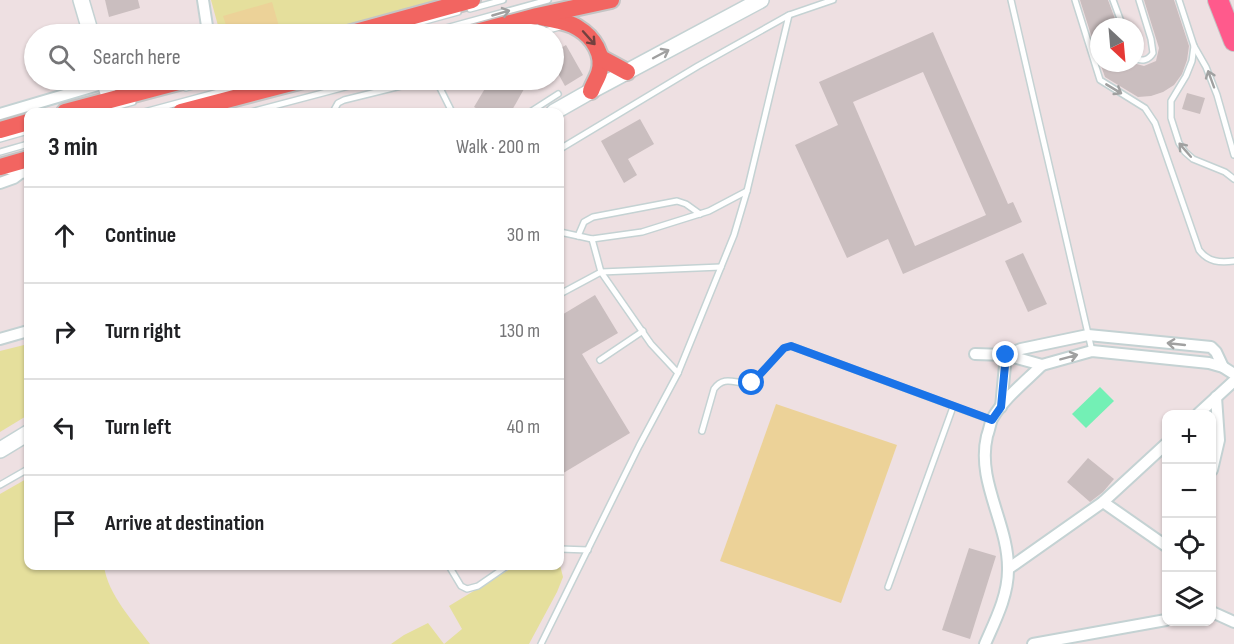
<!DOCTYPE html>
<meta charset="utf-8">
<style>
:root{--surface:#fff;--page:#f6f6f6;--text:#202124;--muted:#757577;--line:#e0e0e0}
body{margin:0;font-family:"Sofia Sans Condensed",sans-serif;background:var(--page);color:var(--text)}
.controls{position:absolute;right:18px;bottom:18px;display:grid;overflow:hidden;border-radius:12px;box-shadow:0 2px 4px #0004}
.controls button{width:54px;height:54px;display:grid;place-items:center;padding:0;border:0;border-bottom:2px solid var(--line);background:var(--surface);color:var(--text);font:30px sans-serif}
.compass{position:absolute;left:1090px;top:18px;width:54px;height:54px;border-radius:50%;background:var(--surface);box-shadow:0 2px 4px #0004;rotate:154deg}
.stop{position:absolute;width:18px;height:18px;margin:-14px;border:4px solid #1a73e8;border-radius:50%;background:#fff}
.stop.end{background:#1a73e8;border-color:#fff;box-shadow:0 2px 6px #0008}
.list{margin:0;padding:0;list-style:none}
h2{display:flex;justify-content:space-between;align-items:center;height:78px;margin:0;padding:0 24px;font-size:26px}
h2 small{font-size:20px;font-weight:400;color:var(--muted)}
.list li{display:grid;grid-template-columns:39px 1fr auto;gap:18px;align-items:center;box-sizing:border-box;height:96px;padding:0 24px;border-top:2px solid var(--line)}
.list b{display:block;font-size:22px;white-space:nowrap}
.list em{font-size:20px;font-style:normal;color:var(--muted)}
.icon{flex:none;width:33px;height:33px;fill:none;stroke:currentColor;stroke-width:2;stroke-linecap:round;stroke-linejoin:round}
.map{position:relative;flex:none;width:1234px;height:644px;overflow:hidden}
.search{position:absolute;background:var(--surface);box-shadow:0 2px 4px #0004;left:24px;top:24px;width:540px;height:66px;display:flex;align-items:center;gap:15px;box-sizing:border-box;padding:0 21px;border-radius:33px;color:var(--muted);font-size:22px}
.panel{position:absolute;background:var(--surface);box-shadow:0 2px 4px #0004;left:24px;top:108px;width:540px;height:462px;border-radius:12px}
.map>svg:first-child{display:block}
.green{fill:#e5df9c}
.pitch{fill:#ecd298}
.water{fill:#73f0b5}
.building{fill:#cabebf;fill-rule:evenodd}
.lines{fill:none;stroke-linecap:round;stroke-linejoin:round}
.lane-casing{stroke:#c4d2d3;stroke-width:8}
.street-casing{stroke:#c4d2d3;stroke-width:14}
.secondary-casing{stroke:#c4d2d3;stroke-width:18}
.primary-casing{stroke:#c4c4c4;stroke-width:20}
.highway-casing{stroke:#c4c4c4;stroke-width:22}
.lane{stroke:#fff;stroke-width:5}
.street{stroke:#fff;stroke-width:10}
.secondary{stroke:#fff;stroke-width:15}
.primary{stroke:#f26561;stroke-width:16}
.highway{stroke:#ff5a8c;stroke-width:20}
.oneway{stroke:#a0a0a0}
.oneway2{stroke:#72413f}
.route{stroke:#1a73e8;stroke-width:8}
</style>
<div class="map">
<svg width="1234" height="644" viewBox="0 0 1234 644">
<rect width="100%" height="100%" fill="#eee0e2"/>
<g class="green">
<polygon points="211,0 437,0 317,34 216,34 220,33"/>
<polygon points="28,344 28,415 0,432 0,351"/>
<path d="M28,478V566H104C108,595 133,621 150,644H0V494Z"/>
<polygon points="560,565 563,577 557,592 529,644 391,644 404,635 428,623 444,644 462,629 449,606 515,566"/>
</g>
<g class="pitch">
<polygon points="272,2 280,30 267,34 229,34 223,16"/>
<polygon points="776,404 897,445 841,603 720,561"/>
</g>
<polygon class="water" points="1100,387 1114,401 1086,428 1072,414"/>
<g class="building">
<polygon points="105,0 138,0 140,8 109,17"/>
<polygon points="1080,0 1108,0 1118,27 1099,27 1099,60"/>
<polygon points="1144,0 1174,0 1189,46 1187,60 1182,74 1174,85 1163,92 1151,96 1138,97 1105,77 1100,63 1133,63 1144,66 1156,61 1159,48"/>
<path d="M933,32L1008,204L1013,202L1022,222L903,274L888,239L847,258L795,145L838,125L819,82ZM923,72L986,215L915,246L853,102Z"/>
<polygon points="566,45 583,75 565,86 554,66 554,52"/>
<polygon points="490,80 523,80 528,82 511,112 483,112 474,107"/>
<polygon points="1187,93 1205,98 1200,114 1182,109"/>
<polygon points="640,119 654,144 628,159 637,175 624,183 601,141"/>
<polygon points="1023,253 1047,304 1028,312 1005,261"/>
<polygon points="595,295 618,333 582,354 630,433 560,475 560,316"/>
<polygon points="1088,458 1114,479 1103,492 1090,502 1067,482"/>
<polygon points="969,548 996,556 970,639 942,630"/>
</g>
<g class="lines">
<g class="lane-casing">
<g id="lane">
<polyline points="1011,0 1092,351"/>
<path d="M1075,0L1100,80L1145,108L1155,123L1199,250C1208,262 1220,263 1234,261"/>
<polyline points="1113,0 1123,27"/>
<polyline points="1179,0 1194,46 1206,67 1217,95 1234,155"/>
<polyline points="470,9 503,0"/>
<polyline points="789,15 833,0"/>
<polyline points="378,34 458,12"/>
<polyline points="424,34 548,0"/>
<polyline points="533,34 560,27"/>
<polyline points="1194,46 1192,61 1186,76 1171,101 1171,118 1179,143 1185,152 1193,159 1225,172 1234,179"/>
<path d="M1135,58C1142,62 1149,60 1153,53L1151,39L1139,0"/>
<polyline points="436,80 452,112"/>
<polyline points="186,88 216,80"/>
<polyline points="97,112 133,102"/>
<polyline points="144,112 263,80"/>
<polyline points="251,112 372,80"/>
<polyline points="333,112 338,103 344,100 405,85"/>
<polyline points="530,112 558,94"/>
<polyline points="0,139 28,131"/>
<polyline points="0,152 28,144"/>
<polyline points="560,232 592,239 642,232 709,211 747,191"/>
<polyline points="578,236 584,222 593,217 677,201 686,204 700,214"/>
<polyline points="592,239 601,272 651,344 678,373"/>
<polyline points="560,294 601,272 721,267"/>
<polyline points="600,360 643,331"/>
<path d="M702,431L714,389C725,374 736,385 752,383L784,348L791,346L991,420"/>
<polyline points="0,485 28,469"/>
<polyline points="560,549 588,550"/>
<polyline points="449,566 461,586 467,589 478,586 507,566"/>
<polyline points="888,587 953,407"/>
<polyline points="541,644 639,446 678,373 734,235 747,191 789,15 698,66 560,149"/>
</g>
</g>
<g class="street-casing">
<g id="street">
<polyline points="194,34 204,30 207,26 203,0"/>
<polyline points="0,114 105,83"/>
<polyline points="0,183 14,178 26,169"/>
<polyline points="0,339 28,331"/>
<polyline points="975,354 1006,355 1042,365 1092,351 1209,363 1223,367 1234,374"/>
<polyline points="1006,355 1021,349 1088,335 1211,347 1216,352 1223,367"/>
<polyline points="1001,407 1006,355"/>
<polyline points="1198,414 1234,381"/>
<polyline points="1212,470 1219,440 1216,397"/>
<polyline points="1103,502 1166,546"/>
<polyline points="1008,569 1103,502 1166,444"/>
<polyline points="1212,612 1234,622"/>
<path d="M985,644C995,621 1008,596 1008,570C1009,524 976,482 987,436C989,431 990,424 992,419C1004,398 1026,381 1042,365"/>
<polyline points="1033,644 1166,620"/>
</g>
</g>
<g class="secondary-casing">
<g id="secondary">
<polyline points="81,0 91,34"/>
<polyline points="104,80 114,112"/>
<polyline points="554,112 591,91 761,0"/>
<polyline points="7,166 28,171"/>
<polyline points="0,450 28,433"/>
</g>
</g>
<g class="primary-casing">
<g id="primary">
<path d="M541,17C553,20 568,21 578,28C593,37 605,55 599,73C597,79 593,85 591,91"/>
<polyline points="348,34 472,0"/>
<polyline points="469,34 537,16 611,0"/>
<polyline points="601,58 627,72"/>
<polyline points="65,112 186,80"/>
<polyline points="181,112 303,80"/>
<polyline points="0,130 28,122"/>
<polyline points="0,167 28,159"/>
</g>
</g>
<g class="highway-casing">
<polyline id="highway" points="1218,0 1234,41"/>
</g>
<use href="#lane" class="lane"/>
<use href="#street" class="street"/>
<use href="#secondary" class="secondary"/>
<use href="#primary" class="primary"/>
<use href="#highway" class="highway"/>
</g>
<defs><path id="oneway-shaft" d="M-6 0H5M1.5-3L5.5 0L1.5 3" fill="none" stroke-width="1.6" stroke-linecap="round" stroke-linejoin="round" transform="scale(1.5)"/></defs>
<g class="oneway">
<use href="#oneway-shaft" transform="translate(501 13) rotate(-16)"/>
<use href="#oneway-shaft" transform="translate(661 54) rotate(-28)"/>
<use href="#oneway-shaft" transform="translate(1211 79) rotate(-110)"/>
<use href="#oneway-shaft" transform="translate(1114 89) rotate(31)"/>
<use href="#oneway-shaft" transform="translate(1185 150) rotate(-131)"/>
<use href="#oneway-shaft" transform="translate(1176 344) rotate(-174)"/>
<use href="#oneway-shaft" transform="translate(1069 357) rotate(-15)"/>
</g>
<use class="oneway2" href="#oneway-shaft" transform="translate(589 38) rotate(48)"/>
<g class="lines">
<polyline class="route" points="752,383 784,348 791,346 992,420 1001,407 1006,355"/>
</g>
</svg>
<div class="controls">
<button>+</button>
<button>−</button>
<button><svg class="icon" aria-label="locate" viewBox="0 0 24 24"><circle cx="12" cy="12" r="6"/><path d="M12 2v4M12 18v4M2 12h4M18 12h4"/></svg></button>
<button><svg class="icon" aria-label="layers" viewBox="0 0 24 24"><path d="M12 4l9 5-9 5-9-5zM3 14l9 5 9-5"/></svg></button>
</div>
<svg class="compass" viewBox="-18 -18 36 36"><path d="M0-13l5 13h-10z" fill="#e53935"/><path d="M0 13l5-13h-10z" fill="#757577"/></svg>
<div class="stop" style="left:752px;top:383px"></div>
<div class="stop end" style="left:1006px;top:355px"></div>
<div class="search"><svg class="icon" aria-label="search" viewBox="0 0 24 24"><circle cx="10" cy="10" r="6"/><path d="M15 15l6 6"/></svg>Search here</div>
<section class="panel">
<h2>3 min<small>Walk · 200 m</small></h2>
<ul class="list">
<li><svg class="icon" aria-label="ahead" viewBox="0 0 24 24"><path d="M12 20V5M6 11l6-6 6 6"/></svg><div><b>Continue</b></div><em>30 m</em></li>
<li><svg class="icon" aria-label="right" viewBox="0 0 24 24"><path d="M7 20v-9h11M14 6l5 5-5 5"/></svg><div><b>Turn right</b></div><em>130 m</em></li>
<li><svg class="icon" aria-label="left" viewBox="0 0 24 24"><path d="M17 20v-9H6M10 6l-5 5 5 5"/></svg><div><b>Turn left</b></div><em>40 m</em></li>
<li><svg class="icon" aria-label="arrive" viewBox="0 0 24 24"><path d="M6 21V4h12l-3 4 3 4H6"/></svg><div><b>Arrive at destination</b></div></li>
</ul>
</section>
</div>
